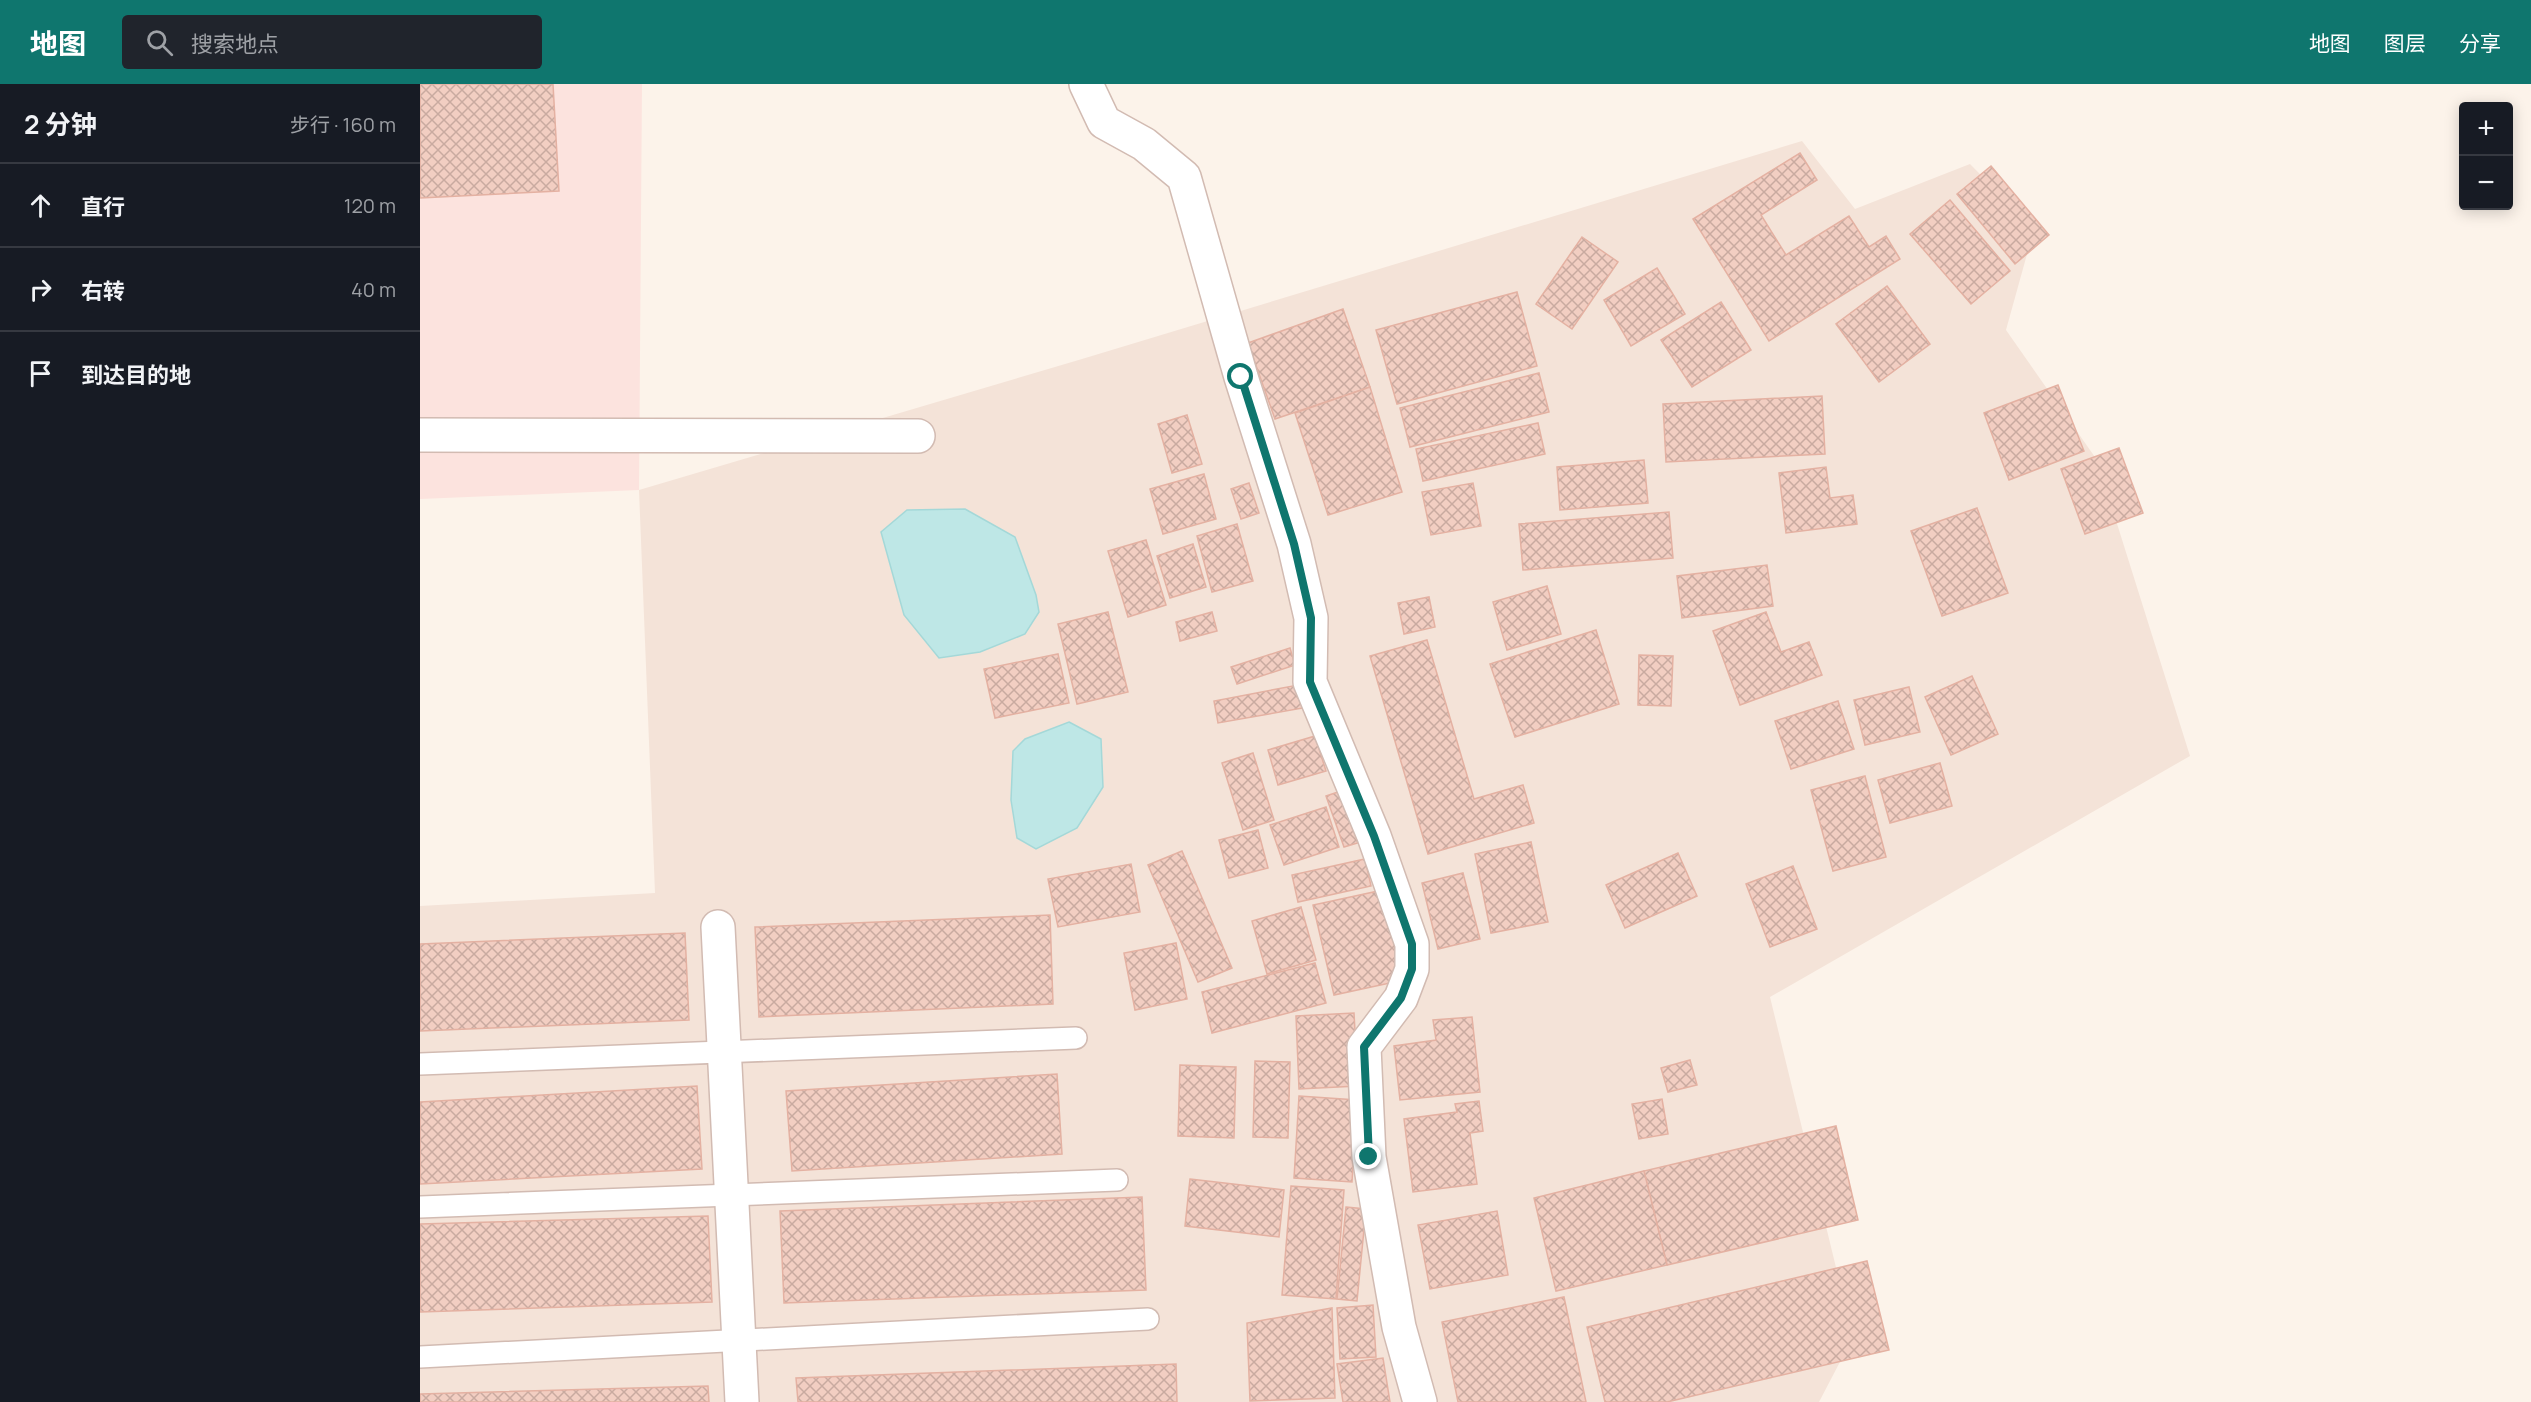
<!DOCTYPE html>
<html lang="zh">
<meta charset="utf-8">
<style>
:root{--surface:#171b24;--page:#20242c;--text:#f1f3f6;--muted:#9ea1a6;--line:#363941;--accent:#0f766e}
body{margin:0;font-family:Manrope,"Noto Sans SC",sans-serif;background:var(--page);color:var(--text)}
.controls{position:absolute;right:18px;top:18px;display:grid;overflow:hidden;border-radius:6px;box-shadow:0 3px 15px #0003}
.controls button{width:54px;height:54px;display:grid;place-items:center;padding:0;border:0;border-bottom:2px solid var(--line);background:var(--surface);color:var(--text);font:30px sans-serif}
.stop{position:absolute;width:18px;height:18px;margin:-14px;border:4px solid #0f766e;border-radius:50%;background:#fff}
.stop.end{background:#0f766e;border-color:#fff;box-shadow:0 2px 6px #0008}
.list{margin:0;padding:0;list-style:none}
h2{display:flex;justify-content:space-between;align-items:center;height:78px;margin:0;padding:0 24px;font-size:26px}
h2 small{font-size:20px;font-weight:400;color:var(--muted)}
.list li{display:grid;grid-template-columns:39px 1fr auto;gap:18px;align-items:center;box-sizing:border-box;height:84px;padding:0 24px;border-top:2px solid var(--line)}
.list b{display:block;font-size:22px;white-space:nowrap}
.list em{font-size:20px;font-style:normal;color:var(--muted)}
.icon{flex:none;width:33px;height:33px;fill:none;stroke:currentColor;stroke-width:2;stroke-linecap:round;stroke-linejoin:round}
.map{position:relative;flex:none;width:2111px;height:1318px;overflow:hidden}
header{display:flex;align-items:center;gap:36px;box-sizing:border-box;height:84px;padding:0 30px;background:var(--accent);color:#fff}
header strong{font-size:28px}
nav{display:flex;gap:33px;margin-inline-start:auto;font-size:21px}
.search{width:420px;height:54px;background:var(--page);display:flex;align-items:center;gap:15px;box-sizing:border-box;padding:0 21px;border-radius:6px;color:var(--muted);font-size:22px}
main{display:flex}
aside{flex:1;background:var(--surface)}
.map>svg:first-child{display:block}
.residential{fill:#f4e3d8}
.commercial{fill:#fce3de}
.water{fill:#bee7e6;stroke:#a4d8d8;stroke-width:1.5}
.building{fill:url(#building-cross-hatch);stroke:#e4b1a2;stroke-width:1.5}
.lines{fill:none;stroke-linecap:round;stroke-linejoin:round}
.service-casing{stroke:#d2bbb2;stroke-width:24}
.minor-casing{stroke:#d2bbb2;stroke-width:36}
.service{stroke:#fff;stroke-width:21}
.minor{stroke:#fff;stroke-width:33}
.route{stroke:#0f766e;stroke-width:8}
</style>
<header>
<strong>地图</strong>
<div class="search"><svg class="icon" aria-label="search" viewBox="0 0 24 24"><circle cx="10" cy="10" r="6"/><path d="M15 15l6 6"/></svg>搜索地点</div>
<nav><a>地图</a><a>图层</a><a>分享</a></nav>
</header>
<main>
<aside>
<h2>2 分钟<small>步行 · 160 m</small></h2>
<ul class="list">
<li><svg class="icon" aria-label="ahead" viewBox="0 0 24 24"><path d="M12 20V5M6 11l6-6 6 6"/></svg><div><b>直行</b></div><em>120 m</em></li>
<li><svg class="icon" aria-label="right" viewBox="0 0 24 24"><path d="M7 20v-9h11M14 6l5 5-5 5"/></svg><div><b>右转</b></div><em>40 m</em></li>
<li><svg class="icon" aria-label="arrive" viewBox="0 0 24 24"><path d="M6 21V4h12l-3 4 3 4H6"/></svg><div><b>到达目的地</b></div></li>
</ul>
</aside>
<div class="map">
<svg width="2111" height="1318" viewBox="0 0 2111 1318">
<defs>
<pattern id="building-cross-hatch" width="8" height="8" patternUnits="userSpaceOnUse" patternTransform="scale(1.5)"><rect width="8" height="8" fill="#f2cec2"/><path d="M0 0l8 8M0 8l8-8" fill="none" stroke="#c9aaa0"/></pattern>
</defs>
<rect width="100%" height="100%" fill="#fcf3ea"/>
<polygon class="residential" points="1382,57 1435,125 1550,80 1614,145 1586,246 1677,376 1770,672 1350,913 1433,1253 1399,1318 0,1318 0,822 235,809 219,406 662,275"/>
<polygon class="commercial" points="0,0 222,0 219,406 0,415"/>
<g class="water">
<polygon points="545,425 595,453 616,511 619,528 605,550 560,568 519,574 484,531 461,448 487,426"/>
<polygon points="649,638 681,655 683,703 657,744 616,765 597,754 591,716 593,667 605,655"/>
</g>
<g class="building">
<polygon points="0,0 133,0 139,107 0,114"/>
<polygon points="1380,69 1397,96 1341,131 1366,171 1429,132 1449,163 1466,152 1480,175 1349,257 1273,135"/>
<polygon points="1571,82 1629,151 1595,180 1537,110"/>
<polygon points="1530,116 1590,187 1551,220 1490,150"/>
<polygon points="1162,153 1198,178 1152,245 1116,220"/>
<polygon points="1237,184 1265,230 1211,262 1184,216"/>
<polygon points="1467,202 1510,260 1459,298 1416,240"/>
<polygon points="1097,208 1117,282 977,320 956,246"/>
<polygon points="1301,218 1331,266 1272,303 1241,256"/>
<polygon points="923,225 950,303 855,335 828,259"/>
<polygon points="1119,289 1129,328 990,363 980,324"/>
<polygon points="1638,301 1664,367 1589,396 1564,329"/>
<polygon points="950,303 982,408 908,431 875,329"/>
<polygon points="1402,312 1405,370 1246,378 1243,320"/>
<polygon points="767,331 782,380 752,389 738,340"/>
<polygon points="1118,339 1125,370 1003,397 996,365"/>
<polygon points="1699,364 1723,429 1665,450 1641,385"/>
<polygon points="1224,376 1228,419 1140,426 1137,383"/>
<polygon points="1406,383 1410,414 1433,411 1437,440 1366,449 1359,389"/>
<polygon points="784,390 796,435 743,450 730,405"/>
<polygon points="829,399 839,429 821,435 811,405"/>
<polygon points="1053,399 1061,442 1011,451 1002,408"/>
<polygon points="1557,424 1588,509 1522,532 1491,447"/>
<polygon points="1249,428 1253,474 1103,486 1099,440"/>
<polygon points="817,440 833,497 792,508 777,452"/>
<polygon points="726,456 746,521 708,533 688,467"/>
<polygon points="773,460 786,503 750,514 737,472"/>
<polygon points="1347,481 1353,522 1262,534 1257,492"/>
<polygon points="1127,502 1141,550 1087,566 1073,518"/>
<polygon points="1009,513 1015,543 984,550 978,519"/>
<polygon points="688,528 708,608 657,620 638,540"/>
<polygon points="792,528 797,547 760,557 756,538"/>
<polygon points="1346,528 1361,568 1389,558 1402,591 1320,621 1293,547"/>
<polygon points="1176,546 1199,620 1095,653 1070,580"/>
<polygon points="1007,556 1054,715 1103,701 1114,739 1008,770 950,572"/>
<polygon points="870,564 875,581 817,600 811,583"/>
<polygon points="638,570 649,619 575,634 564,585"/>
<polygon points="1219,571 1253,572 1251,622 1218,621"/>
<polygon points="1552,592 1578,650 1531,671 1505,613"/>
<polygon points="878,601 883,624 798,639 794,617"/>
<polygon points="1489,603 1500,648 1445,661 1434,616"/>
<polygon points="1418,617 1434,665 1371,685 1355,637"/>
<polygon points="895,652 906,687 858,701 848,666"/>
<polygon points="833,669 854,736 823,746 802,679"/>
<polygon points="1520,679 1532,722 1470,739 1458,696"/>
<polygon points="1445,692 1466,773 1413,787 1391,706"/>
<polygon points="927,705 944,757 924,763 906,712"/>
<polygon points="906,723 919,763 864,781 850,741"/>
<polygon points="838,746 848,784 809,794 799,756"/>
<polygon points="1111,758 1128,838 1071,849 1055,770"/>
<polygon points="762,767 812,884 778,898 728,781"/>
<polygon points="1258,769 1277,812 1205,844 1186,801"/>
<polygon points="945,775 951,802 878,818 872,791"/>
<polygon points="711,780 720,828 638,843 628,795"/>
<polygon points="1373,782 1397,845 1350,863 1326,800"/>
<polygon points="1043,789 1060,855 1018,865 1002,799"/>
<polygon points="963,806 984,896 914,911 893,821"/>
<polygon points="881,823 896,876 847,890 832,837"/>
<polygon points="630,831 633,920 339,933 335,843"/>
<polygon points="265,849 269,936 0,947 0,860"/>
<polygon points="756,859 767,915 715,926 704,869"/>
<polygon points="895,879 906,919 792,949 782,908"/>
<polygon points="934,929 938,1002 879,1005 876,932"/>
<polygon points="1052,933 1060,1008 980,1016 974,962 1016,956 1013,936"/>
<polygon points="1270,976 1277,1001 1248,1008 1241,984"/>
<polygon points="835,977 870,978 868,1054 833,1053"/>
<polygon points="760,981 816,983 814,1054 758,1052"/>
<polygon points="637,990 642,1070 372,1087 366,1007"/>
<polygon points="277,1002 282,1085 0,1100 0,1018"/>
<polygon points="879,1012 937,1016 932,1098 874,1094"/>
<polygon points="1242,1015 1248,1050 1219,1055 1212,1020"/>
<polygon points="1059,1017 1063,1047 1050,1049 1057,1100 993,1108 984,1035 1037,1028 1035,1020"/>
<polygon points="1416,1042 1438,1136 1247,1181 1224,1087"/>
<polygon points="1224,1087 1247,1181 1136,1207 1114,1114"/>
<polygon points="770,1095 864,1106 859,1153 765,1142"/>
<polygon points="871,1102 924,1106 916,1215 862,1211"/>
<polygon points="722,1113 726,1206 364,1219 360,1127"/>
<polygon points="926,1123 946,1125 937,1217 917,1215"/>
<polygon points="1077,1127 1088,1191 1010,1205 998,1141"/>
<polygon points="288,1132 292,1218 0,1228 0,1140"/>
<polygon points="1447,1177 1469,1266 1247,1318 1185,1318 1167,1243"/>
<polygon points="1144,1213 1166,1318 1038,1318 1022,1238"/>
<polygon points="953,1221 956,1273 920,1275 917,1224"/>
<polygon points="912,1224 915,1314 830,1317 827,1239"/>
<polygon points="963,1274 970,1318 923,1318 917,1280"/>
<polygon points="756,1280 757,1318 378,1318 376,1294"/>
<polygon points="288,1302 289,1318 0,1318 0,1310"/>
</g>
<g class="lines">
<g class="service-casing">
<g id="service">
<polyline points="0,980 656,954"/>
<polyline points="0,1123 697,1096"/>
<polyline points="0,1273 728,1235"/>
</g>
</g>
<g class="minor-casing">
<g id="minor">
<polyline points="666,0 684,38 724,60 764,93 821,293 874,460 891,534 890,598 954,752 992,860 992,885 981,914 944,963 949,1073 979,1243 1000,1318"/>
<polyline points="0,351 498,352"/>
<polyline points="298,843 322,1318"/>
</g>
</g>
<use href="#service" class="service"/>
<use href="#minor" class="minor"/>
</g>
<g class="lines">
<polyline class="route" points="821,293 874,460 891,534 890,598 954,752 992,860 992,885 981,914 944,963 949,1073"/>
</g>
</svg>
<div class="controls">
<button>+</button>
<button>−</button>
</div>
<div class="stop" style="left:821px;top:293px"></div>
<div class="stop end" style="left:949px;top:1073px"></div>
</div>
</main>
